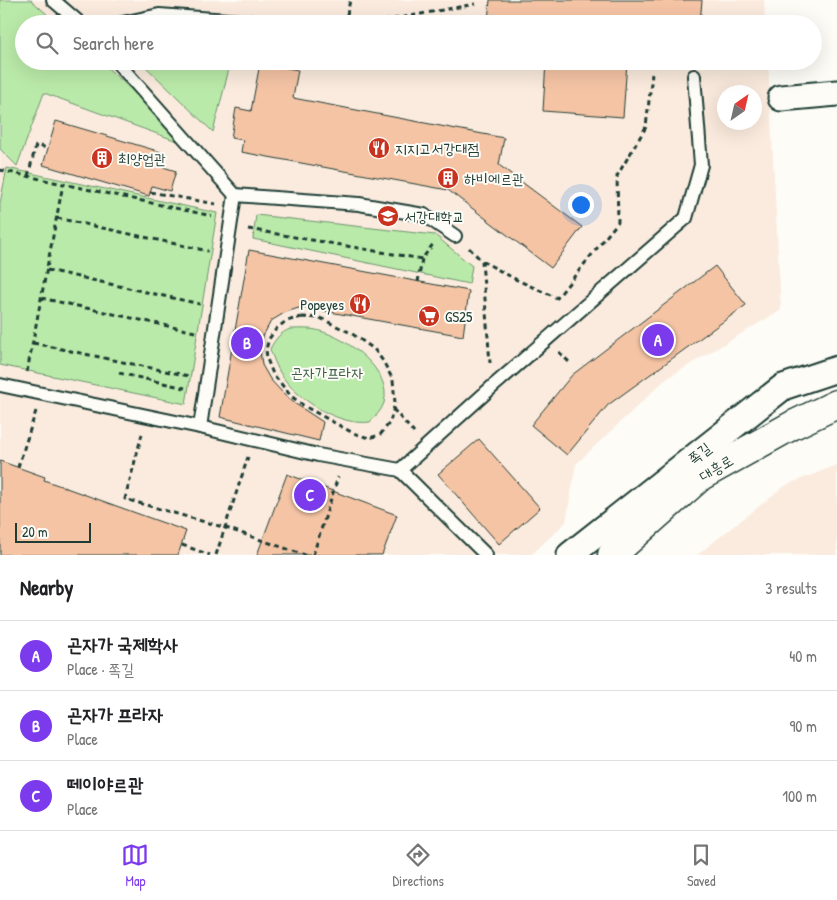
<!DOCTYPE html>
<meta charset="utf-8">
<style>
:root{--surface:#fff;--page:#f6f6f6;--text:#202124;--muted:#757577;--line:#e0e0e0;--accent:#7c3aed}
body{margin:0;font-family:"Patrick Hand","Poor Story",sans-serif;background:var(--page);color:var(--text)}
.compass{position:absolute;left:717px;top:85px;width:45px;height:45px;border-radius:50%;background:var(--surface);box-shadow:0 5px 20px #0002;rotate:34deg}
.scale{position:absolute;left:15px;bottom:12px;width:76px;box-sizing:border-box;padding-left:5px;border:2px solid #1f3d34;border-top:0;font-size:14px;line-height:18px;white-space:nowrap;color:#1f3d34;-webkit-text-stroke:4px #fdfcf7;paint-order:stroke}
.you{position:absolute;left:580px;top:204px;width:18px;height:18px;margin:-12px;border:4px solid #fff;border-radius:50%;background:#1a73e8;box-shadow:0 0 0 8px #1a73e833}
.badge{display:grid;place-items:center;width:32px;height:32px;border-radius:50%;background:var(--accent);color:#fff;font-size:16px;font-weight:700}
.pin{position:absolute;translate:-50% -50%;border:2px solid #fff;box-shadow:0 1px 5px #0006}
.list{margin:0;padding:0;list-style:none}
h2{display:flex;justify-content:space-between;align-items:center;height:65px;margin:0;padding:0 20px;font-size:21px}
h2 small{font-size:16px;font-weight:400;color:var(--muted)}
.list li{display:grid;grid-template-columns:32px 1fr auto;gap:15px;align-items:center;box-sizing:border-box;height:70px;padding:0 20px;border-top:1px solid var(--line)}
.list b{display:block;font-size:19px;white-space:nowrap}
.list p{margin:0;font-size:16px;white-space:nowrap;color:var(--muted)}
.list em{font-size:16px;font-style:normal;color:var(--muted)}
.icon{flex:none;width:28px;height:28px;fill:none;stroke:currentColor;stroke-width:2;stroke-linecap:round;stroke-linejoin:round}
.map{position:relative;flex:none;width:837px;height:555px;overflow:hidden}
.search{position:absolute;background:var(--surface);box-shadow:0 5px 20px #0002;left:15px;right:15px;top:15px;height:55px;display:flex;align-items:center;gap:12px;box-sizing:border-box;padding:0 18px;border-radius:28px;color:var(--muted);font-size:19px}
.sheet{height:275px;background:var(--surface)}
nav{display:flex;justify-content:space-around;align-items:center;box-sizing:border-box;height:70px;border-top:1px solid var(--line);background:var(--surface);font-size:14px;color:var(--muted)}
nav a{display:grid;justify-items:center;gap:2px}
nav .on{color:var(--accent)}
.map>svg:first-child{display:block}
.built{fill:#fbebde;fill-rule:evenodd}
.green{fill:#baeaa9;stroke:#6c946e}
.building{fill:#f5c4a5;stroke:#1f3d34}
.lines{fill:none;stroke-linecap:round;stroke-linejoin:round}
.lane-casing{stroke:#1f3d34;stroke-width:16}
.street-casing{stroke:#1f3d34;stroke-width:29}
.secondary-casing{stroke:#1f3d34;stroke-width:31}
.path{stroke:#1f3d34;stroke-width:3;stroke-dasharray:5 4;stroke-linecap:butt}
.lane{stroke:#fdfcf7;stroke-width:12}
.street{stroke:#fdfcf7;stroke-width:25}
.secondary{stroke:#fdfcf7;stroke-width:28}
.labels{text-anchor:middle;dominant-baseline:central;stroke-width:4;stroke-linejoin:round;paint-order:stroke}
.poi-label{font-size:15px;fill:#1f3d34;stroke:#fdfcf7;text-anchor:start}
.park-label{font-size:15px;fill:#3e604b;stroke:#fdfcf7}
.street-label{font-size:15px;fill:#1f3d34;stroke:#fdfcf7}
</style>
<div class="map">
<svg width="837" height="555" viewBox="0 0 837 555">
<rect width="100%" height="100%" fill="#fdfcf7"/>
<filter id="ink" filterUnits="userSpaceOnUse"><feTurbulence type="fractalNoise" baseFrequency=".02" numOctaves="2"/><feDisplacementMap in="SourceGraphic" scale="10" xChannelSelector="R" yChannelSelector="G"/><feConvolveMatrix kernelMatrix="1 2 1 2 8 2 1 2 1" color-interpolation-filters="sRGB"/></filter>
<g filter="url(#ink)">
<g class="built">
<path d="M0,0H764L765,24H24V61H768L781,310L666,379L576,464L566,522L531,555H0ZM724,92H754V122H724Z"/>
<polygon points="837,465 837,555 697,555 786,485"/>
</g>
<g class="green">
<polygon points="0,0 31,0 58,24 24,24 24,61 100,61 178,132 177,141 44,93 17,166 0,149"/>
<polygon points="140,61 231,61 213,132"/>
<polygon points="7,168 217,213 186,404 0,365 0,203"/>
<polygon points="256,215 435,235 472,266 469,284 253,239"/>
<path d="M290,329C300,329 311,328 320,331C347,338 393,371 384,403C381,411 376,416 370,422C341,426 303,403 285,380C278,371 274,360 270,349C275,339 280,333 290,329Z"/>
</g>
<g class="building">
<polygon points="490,0 702,0 700,24 524,24 488,21"/>
<polygon points="546,61 679,61 675,66 627,62 623,117 543,111"/>
<polygon points="260,63 298,70 293,98 504,138 499,165 582,227 551,268 448,190 241,152 243,140 231,138 236,108 251,111"/>
<polygon points="56,121 161,152 157,165 176,171 170,191 152,186 149,196 43,165"/>
<polygon points="249,250 469,291 463,336 302,307 286,312 271,321 263,336 260,350 262,365 270,379 280,390 294,403 323,422 319,441 220,417"/>
<polygon points="715,266 746,305 608,405 567,455 531,425 572,375"/>
<polygon points="479,439 540,508 499,544 438,474"/>
<polygon points="0,461 45,477 44,480 186,531 178,555 0,555"/>
<polygon points="287,474 397,515 382,555 257,555"/>
</g>
<g class="lines">
<g class="lane-casing">
<g id="lane">
<polyline points="53,0 81,24"/>
<polyline points="118,24 159,15 283,24"/>
<polyline points="116,61 235,195 359,204 424,215 455,236"/>
<polyline points="235,195 200,427 318,455 400,470 486,555"/>
<polyline points="0,385 200,427"/>
<polyline points="400,470 492,387 686,218 701,165 694,76"/>
</g>
</g>
<g class="street-casing">
<g id="street">
<polyline points="781,98 837,93"/>
<polyline points="570,555 783,387 837,369"/>
</g>
</g>
<g class="secondary-casing">
<polyline id="secondary" points="612,555 701,476 793,425 837,404"/>
</g>
<g class="path">
<polyline points="345,24 350,0"/>
<polyline points="367,24 475,4"/>
<polyline points="0,170 63,184"/>
<polyline points="28,176 36,145 48,148"/>
<polyline points="150,192 216,204"/>
<polyline points="57,218 208,251"/>
<polyline points="248,229 422,259"/>
<polyline points="469,248 482,261 490,363"/>
<polyline points="482,261 517,280 557,298 618,222 617,176 646,127 652,74"/>
<polyline points="47,270 200,304"/>
<polyline points="418,282 422,259 433,244"/>
<polyline points="41,298 195,332"/>
<polygon points="302,317 320,318 351,333 374,349 383,361 393,380 395,403 390,422 380,435 369,438 353,433 304,406 291,396 273,374 267,359 266,349 269,339 276,329 286,321"/>
<polyline points="33,343 189,376"/>
<polyline points="559,352 570,363"/>
<polyline points="27,372 63,184 212,216"/>
<polyline points="119,373 185,388"/>
<polyline points="393,409 414,433"/>
<polyline points="142,434 125,499 226,528 305,555"/>
<polyline points="18,467 36,411"/>
<polyline points="182,545 210,555"/>
<polyline points="216,555 248,457"/>
<polyline points="313,555 338,477"/>
</g>
<use href="#lane" class="lane"/>
<use href="#street" class="street"/>
<use href="#secondary" class="secondary"/>
</g>
</g>
<defs>
<g id="restaurant-disc" transform="scale(1.125)"><circle r="9.5" fill="#c8321e" stroke="#fdfcf7"/><path d="M-5-6h1v4h1v-4h1v4h1v-4h1v5L-1.5 .5V6h-2V.5L-5-1ZM5-6V6H3V1.5H1.5Q1.5-4 5-6Z" fill="#fff"/></g>
<g id="building-disc" transform="scale(1.125)"><circle r="9.5" fill="#c8321e" stroke="#fdfcf7"/><path d="M-4-6H4V6H1V3H-1V6H-4ZM-2.5-4.3h1.7v1.8h-1.7ZM.8-4.3h1.7v1.8H.8ZM-2.5-1h1.7V.8h-1.7ZM.8-1h1.7V.8H.8Z" fill="#fff"/></g>
<g id="university-disc" transform="scale(1.125)"><circle r="9.5" fill="#c8321e" stroke="#fdfcf7"/><path d="M0-5L7-2L0 1L-7-2ZM-4 1L0 2.5L4 1V4Q0 6-4 4Z" fill="#fff"/></g>
<g id="supermarket-disc" transform="scale(1.125)"><circle r="9.5" fill="#c8321e" stroke="#fdfcf7"/><path d="M-6-5.5h2.5l.6 2H6L4.5 2H-2.5L-4.4-4H-6ZM-1.5 3.2a1.3 1.3 0 1 0 .1 0ZM3 3.2a1.3 1.3 0 1 0 .1 0Z" fill="#fff"/></g>
</defs>
<g fill-rule="evenodd">
<use href="#restaurant-disc" x="379" y="148"/>
<use href="#building-disc" x="102" y="158"/>
<use href="#building-disc" x="448" y="178"/>
<use href="#university-disc" x="388" y="216"/>
<use href="#restaurant-disc" x="360" y="304"/>
<use href="#supermarket-disc" x="429" y="316"/>
</g>
<g class="labels">
<g class="poi-label">
<text x="395" y="148">지지고서강대점</text>
<text x="118" y="158">최양업관</text>
<text x="464" y="178">하비에르관</text>
<text x="404" y="216">서강대학교</text>
<text x="344" y="304" text-anchor="end">Popeyes</text>
<text x="445" y="316">GS25</text>
</g>
<g class="park-label">
<text x="327" y="372">곤자가프라자</text>
</g>
<g class="street-label">
<text transform="translate(699 453) rotate(-38)">쪽길</text>
<text transform="translate(716 468) rotate(-31)">대흥로</text>
</g>
</g>
</svg>
<svg class="compass" viewBox="-18 -18 36 36"><path d="M0-13l5 13h-10z" fill="#e53935"/><path d="M0 13l5-13h-10z" fill="#757577"/></svg>
<div class="scale">20 m</div>
<div class="you"></div>
<div class="pin badge" style="left:658px;top:340px">A</div>
<div class="pin badge" style="left:247px;top:343px">B</div>
<div class="pin badge" style="left:310px;top:495px">C</div>
<div class="search"><svg class="icon" aria-label="search" viewBox="0 0 24 24"><circle cx="10" cy="10" r="6"/><path d="M15 15l6 6"/></svg>Search here</div>
</div>
<section class="sheet">
<h2>Nearby<small>3 results</small></h2>
<ul class="list">
<li><span class="badge">A</span><div><b>곤자가 국제학사</b><p>Place · 쪽길</p></div><em>40 m</em></li>
<li><span class="badge">B</span><div><b>곤자가 프라자</b><p>Place</p></div><em>90 m</em></li>
<li><span class="badge">C</span><div><b>떼이야르관</b><p>Place</p></div><em>100 m</em></li>
</ul>
</section>
<nav>
<a class="on"><svg class="icon" aria-label="map" viewBox="0 0 24 24"><path d="M3 6l6-2 6 2 6-2v14l-6 2-6-2-6 2zM9 4v14M15 6v14"/></svg>Map</a>
<a><svg class="icon" aria-label="directions" viewBox="0 0 24 24"><path d="M12 3l9 9-9 9-9-9zM9 14v-3h6M13 9l2 2-2 2"/></svg>Directions</a>
<a><svg class="icon" aria-label="saved" viewBox="0 0 24 24"><path d="M7 4h10v16l-5-4-5 4z"/></svg>Saved</a>
</nav>
